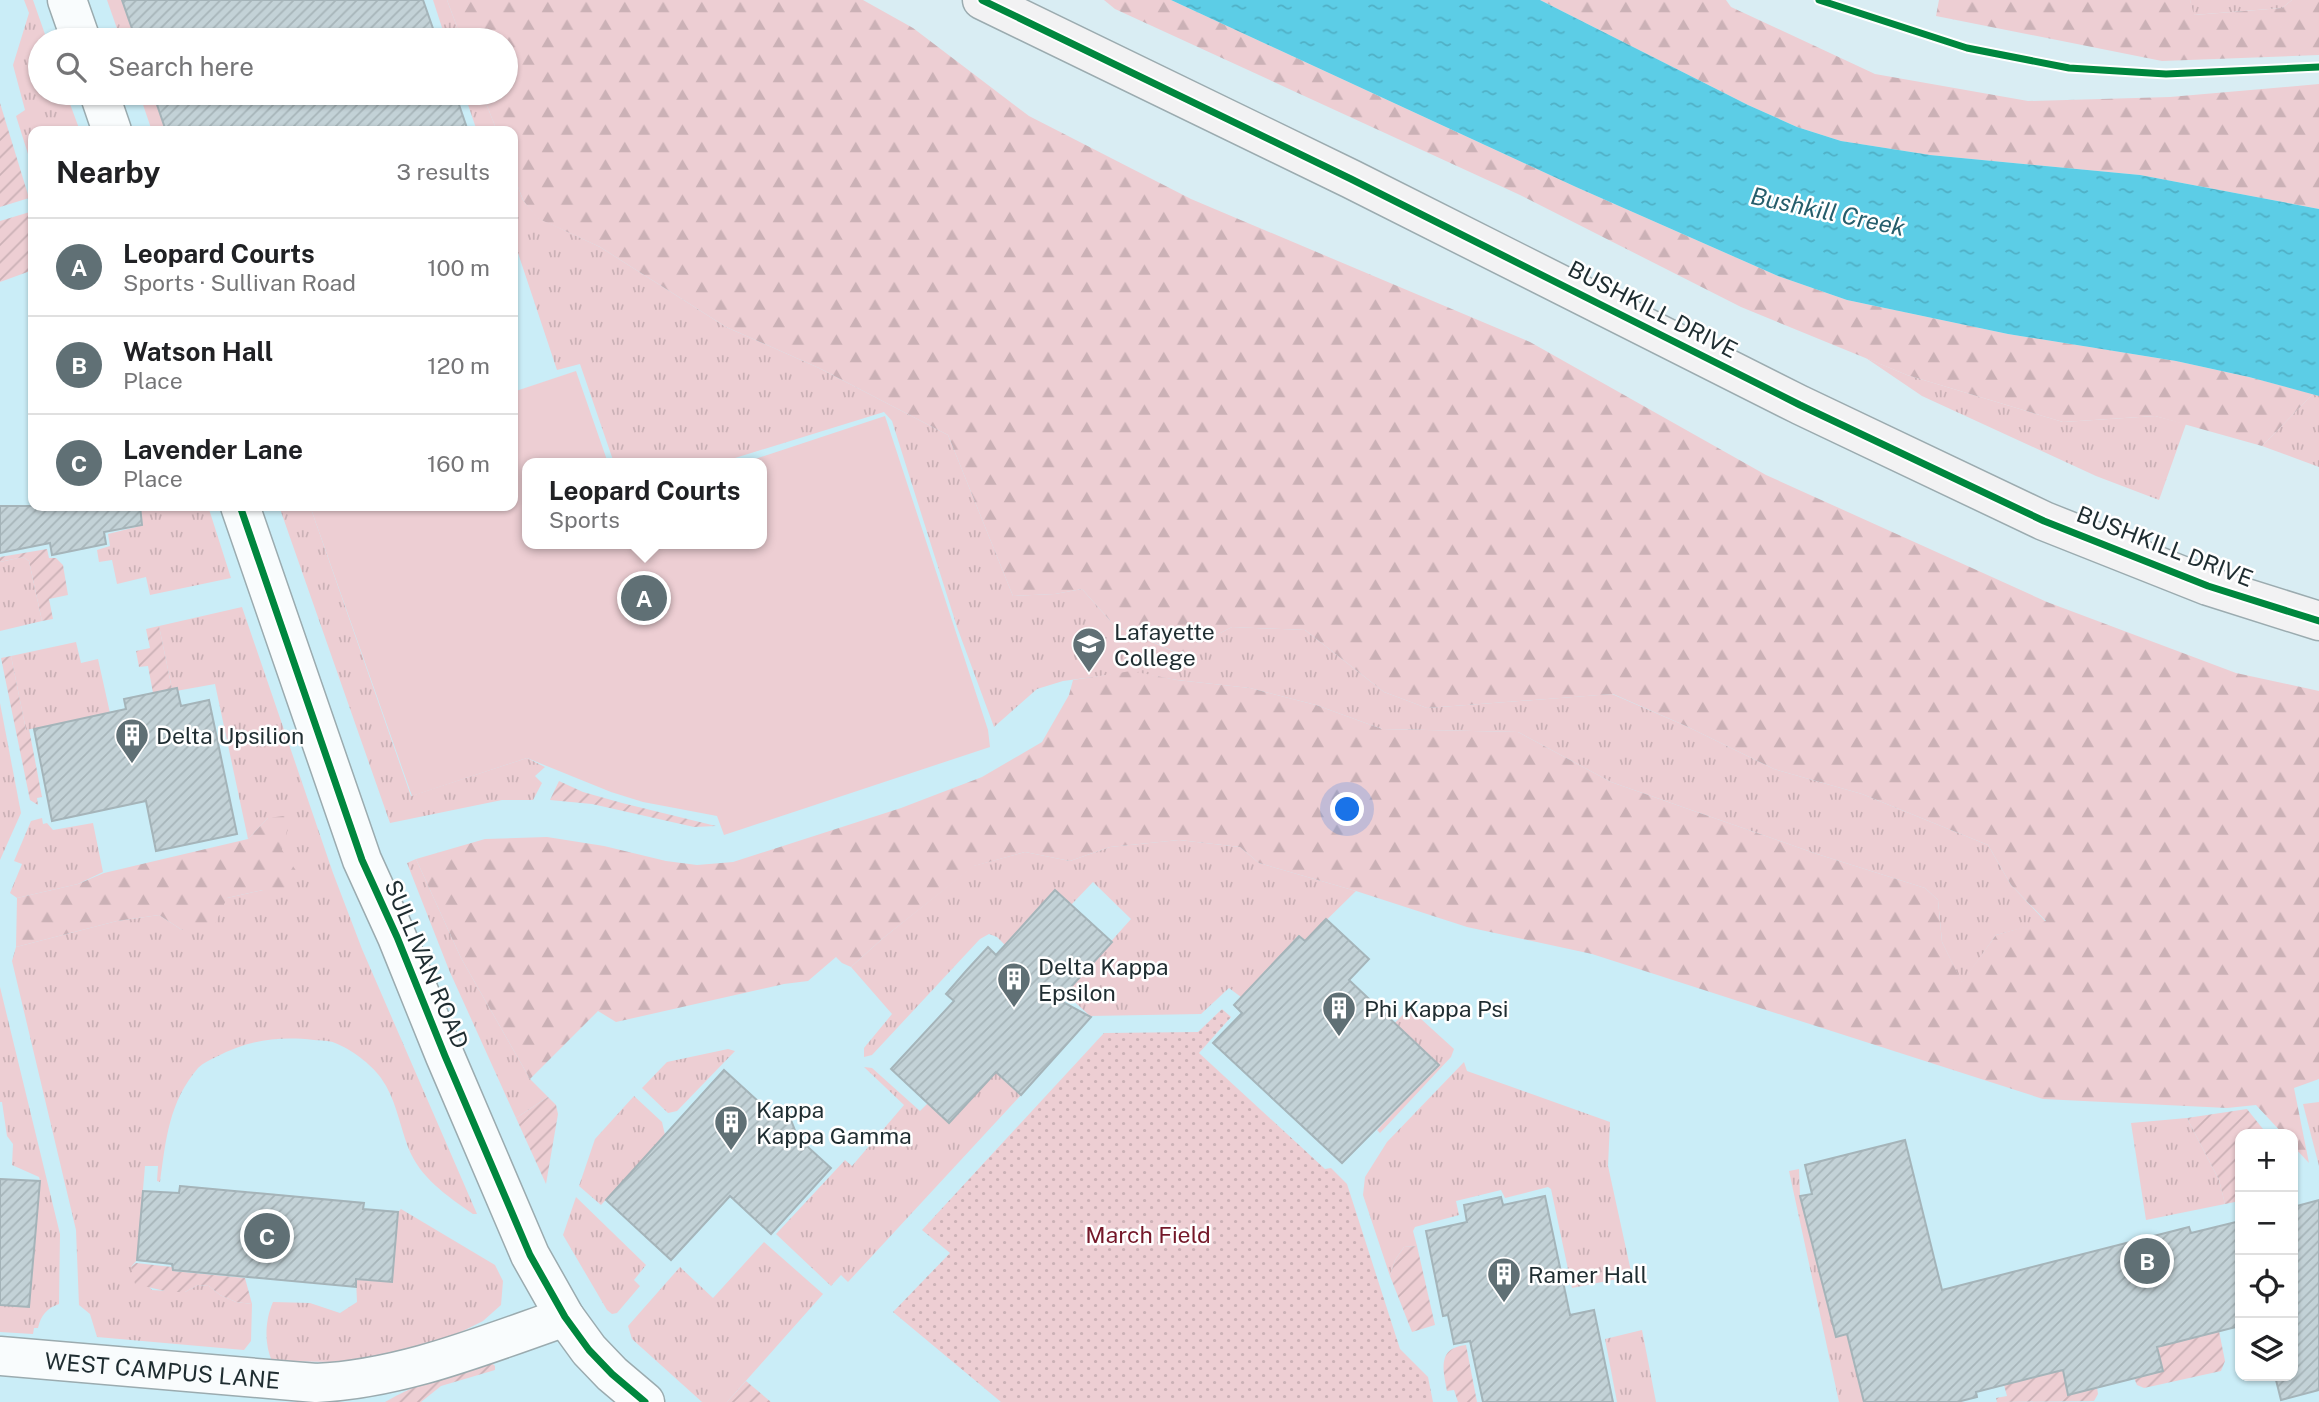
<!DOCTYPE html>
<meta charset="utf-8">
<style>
:root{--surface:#fff;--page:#f6f6f6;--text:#202124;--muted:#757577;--line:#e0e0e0;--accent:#607075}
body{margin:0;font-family:"Public Sans",sans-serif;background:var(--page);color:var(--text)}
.controls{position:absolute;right:21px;bottom:21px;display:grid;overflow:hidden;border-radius:14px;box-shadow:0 2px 5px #0004}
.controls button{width:63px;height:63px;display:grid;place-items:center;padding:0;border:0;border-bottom:2px solid var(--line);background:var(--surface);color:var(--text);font:35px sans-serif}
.you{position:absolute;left:1348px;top:810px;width:24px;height:24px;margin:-18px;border:5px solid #fff;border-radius:50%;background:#1a73e8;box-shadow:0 0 0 10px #1a73e833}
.badge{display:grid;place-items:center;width:46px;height:46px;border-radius:50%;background:var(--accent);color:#fff;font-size:23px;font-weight:700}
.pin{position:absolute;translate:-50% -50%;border:4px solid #fff;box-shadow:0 2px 7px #0006}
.popup{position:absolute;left:522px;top:458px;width:245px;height:91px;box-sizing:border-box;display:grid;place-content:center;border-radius:14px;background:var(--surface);filter:drop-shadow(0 2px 5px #0005);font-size:23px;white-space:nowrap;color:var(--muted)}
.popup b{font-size:26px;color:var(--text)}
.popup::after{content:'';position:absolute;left:50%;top:100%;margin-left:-14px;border:14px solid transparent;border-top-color:var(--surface)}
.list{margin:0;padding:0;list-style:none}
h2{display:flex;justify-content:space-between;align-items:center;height:91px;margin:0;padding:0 28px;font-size:30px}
h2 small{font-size:23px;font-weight:400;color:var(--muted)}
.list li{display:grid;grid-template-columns:46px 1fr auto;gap:21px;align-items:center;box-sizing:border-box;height:98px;padding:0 28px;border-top:2px solid var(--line)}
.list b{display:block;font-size:26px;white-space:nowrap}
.list p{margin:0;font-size:23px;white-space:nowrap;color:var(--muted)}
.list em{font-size:23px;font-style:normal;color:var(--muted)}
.icon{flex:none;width:38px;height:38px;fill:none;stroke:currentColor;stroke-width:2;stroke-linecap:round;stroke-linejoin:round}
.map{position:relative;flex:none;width:2319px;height:1402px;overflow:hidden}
.search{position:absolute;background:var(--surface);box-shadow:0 2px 5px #0004;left:28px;top:28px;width:490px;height:77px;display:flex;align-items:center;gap:18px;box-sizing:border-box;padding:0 24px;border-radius:38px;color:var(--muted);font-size:26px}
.panel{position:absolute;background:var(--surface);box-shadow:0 2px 5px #0004;left:28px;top:126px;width:490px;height:385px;border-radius:14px}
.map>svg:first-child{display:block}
.built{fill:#caedf7;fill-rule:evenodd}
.grass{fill:url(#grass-tufts)}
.forest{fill:url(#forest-firs)}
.park{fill:url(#park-dots)}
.garden{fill:url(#garden-furrows)}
.pitch{fill:#edced3}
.water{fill:url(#water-ripples)}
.building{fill:url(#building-hatch);stroke:#a5b4b9;stroke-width:2}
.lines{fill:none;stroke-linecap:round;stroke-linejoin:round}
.street-casing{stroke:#9babaf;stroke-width:41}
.secondary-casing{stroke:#9babaf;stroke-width:41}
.street{stroke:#f9fcfd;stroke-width:38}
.secondary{stroke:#f2f2f3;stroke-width:38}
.cycleway-casing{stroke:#fff;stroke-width:11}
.cycleway{stroke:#00873e;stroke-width:7}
.labels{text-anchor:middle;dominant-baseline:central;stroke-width:5;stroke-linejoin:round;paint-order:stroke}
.street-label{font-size:23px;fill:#1f2d31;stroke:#fff}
.poi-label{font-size:23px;fill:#1f2d31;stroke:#fff;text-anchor:start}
.park-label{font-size:23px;fill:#741829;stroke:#fff}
.water-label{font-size:24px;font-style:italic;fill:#265e6c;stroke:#fff}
</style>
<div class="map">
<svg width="2319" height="1402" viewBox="0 0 2319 1402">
<defs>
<pattern id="grass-tufts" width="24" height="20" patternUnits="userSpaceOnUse" patternTransform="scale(1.75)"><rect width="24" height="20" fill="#edced3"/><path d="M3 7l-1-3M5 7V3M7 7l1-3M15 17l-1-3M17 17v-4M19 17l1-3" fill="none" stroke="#cbb1b6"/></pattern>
<pattern id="forest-firs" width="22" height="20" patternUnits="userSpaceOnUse" patternTransform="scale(1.75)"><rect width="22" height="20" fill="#edced3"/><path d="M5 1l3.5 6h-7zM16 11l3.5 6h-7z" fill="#cbb1b6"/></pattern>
<pattern id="park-dots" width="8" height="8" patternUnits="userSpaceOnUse" patternTransform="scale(1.75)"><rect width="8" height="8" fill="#edced3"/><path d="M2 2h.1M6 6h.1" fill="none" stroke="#cbb1b6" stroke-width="1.8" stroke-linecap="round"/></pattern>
<pattern id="garden-furrows" width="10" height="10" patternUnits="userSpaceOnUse" patternTransform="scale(1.75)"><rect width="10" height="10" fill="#edced3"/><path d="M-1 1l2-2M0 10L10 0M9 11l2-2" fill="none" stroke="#cbb1b6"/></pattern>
<pattern id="water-ripples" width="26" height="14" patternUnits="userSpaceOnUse" patternTransform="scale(1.75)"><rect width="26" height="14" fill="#5ccde6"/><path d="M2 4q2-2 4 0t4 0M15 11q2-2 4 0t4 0" fill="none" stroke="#50b0c6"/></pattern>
<pattern id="building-hatch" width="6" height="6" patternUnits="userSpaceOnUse" patternTransform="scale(1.75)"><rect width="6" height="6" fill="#c3d2d7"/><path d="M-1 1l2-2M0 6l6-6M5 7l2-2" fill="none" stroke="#a7b5b9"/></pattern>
</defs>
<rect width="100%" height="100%" fill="#d9edf3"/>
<path class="built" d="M0,0H806L1318,304L2319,716V1402H0ZM40,40H506V93H40ZM33,131H513V506H33ZM527,463H761V544H527ZM2240,1134H2293V1376H2240Z"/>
<g class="grass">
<polygon points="24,0 33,0 47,40 40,40 40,93 66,93 80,131 33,131 33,170 16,116 25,110 13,65 29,13"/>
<polygon points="107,0 122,0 136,40 121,40"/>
<polygon points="433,0 447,0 462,40 446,40"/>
<polygon points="2190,0 2292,0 2282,8 2193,15"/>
<polygon points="139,93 153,93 166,131 152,131"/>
<polygon points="464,93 482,93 497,131 477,131"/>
<polygon points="513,174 523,200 538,218 600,247 726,327 819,368 948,435 1013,596 1055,594 1082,589 1114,625 1179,654 1232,627 1305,630 1384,692 1427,708 1612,694 1686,726 1774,769 1862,794 1988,845 2011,885 2046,922 1996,935 1962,983 1942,942 1938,900 1925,888 1817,854 1611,782 1518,732 1382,729 1316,705 1250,688 1177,680 1131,672 1063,681 1037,689 994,727 957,627 892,421 884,412 719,463 640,463 639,460 629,463 614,463 580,364 557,370 513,238"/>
<polygon points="1866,358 1907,375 2063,422 2155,416 2186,424 2159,500 2096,476 1922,396"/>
<polygon points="2313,394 2319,396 2319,467 2262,446"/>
<polygon points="132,506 208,506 231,578 150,595 146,577 117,584 112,560 99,562 97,550 110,546 108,534 136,527"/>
<polygon points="279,506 310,506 411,796 527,758 545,767 535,776 542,783 533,800 502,800 390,823"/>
<polygon points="23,557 29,561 42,621 0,631 0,562"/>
<path d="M242,607L333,873L362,949L477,1214H473C446,1195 420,1178 408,1147C399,1123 396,1099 381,1078C371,1064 351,1049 335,1043C329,1040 320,1041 314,1040C278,1036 248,1040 216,1057C210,1060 203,1063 198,1068C169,1102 166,1139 160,1182L157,1181L158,1166H145L137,1260L131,1267L152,1290L185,1292L198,1285L209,1286L220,1295L236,1302L252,1304L251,1341L244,1350L97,1337L90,1314L79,1305L76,1230L12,961L16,947L117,921L159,915L182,930L227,898L263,890H283L282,850L268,818L248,839L215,684L176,691L172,689L159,626Z"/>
<polygon points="76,642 81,663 98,659 110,713 26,730 11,656"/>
<polygon points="0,703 21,813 0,860"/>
<polygon points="42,818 43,824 47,823 53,830 93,823 103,872 78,884 17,898 10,893 22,864 14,861 31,821"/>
<polygon points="1179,840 1240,847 1259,863 1356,891 1305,941 1298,936 1241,997 1229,988 1201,1014 1090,1016 1065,993 1131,919 1093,882 1071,905 1055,890 1005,945 997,937 989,934 980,939 872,1055 864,1057 864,1048 892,1014 851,967 882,939 973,866 1025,852 1070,861 1110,847"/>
<polygon points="416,859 461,958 530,1079 548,1097 516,1118 449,970 407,863"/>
<path d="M0,987L60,1234L59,1304C47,1308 41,1315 38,1328H34L33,1334L0,1332V1284L40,1181L39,1177L12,1165L13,1144L7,1136L2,1102H0Z"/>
<polygon points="1409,1008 1454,1049 1451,1057 1380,1133 1377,1130 1438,1065 1395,1023"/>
<polygon points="728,1049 735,1051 677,1111 668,1113 642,1088 667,1062"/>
<polygon points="1464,1062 1467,1071 1610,1122 1608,1166 1632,1276 1572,1288 1551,1189 1548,1187 1505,1198 1501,1190 1456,1201 1459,1215 1415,1227 1413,1231 1417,1246 1404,1247 1395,1260 1390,1276 1363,1195 1365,1177 1387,1142"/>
<polygon points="864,1067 872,1068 920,1111 928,1103 996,1072 1021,1095 848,1282 841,1275 831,1286 776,1234 845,1160 852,1166 904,1105"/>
<polygon points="634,1096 662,1122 665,1135 601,1205 579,1186 595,1139"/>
<polygon points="2319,1102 2319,1166 2303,1104"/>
<polygon points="2187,1118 2219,1180 2225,1204 2146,1220 2131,1123"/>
<polygon points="1799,1169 1800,1196 1836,1336 1847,1334 1864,1402 1839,1402 1789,1171"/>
<polygon points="576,1197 646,1265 634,1280 640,1286 617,1313 612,1314 607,1310 563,1235"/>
<path d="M401,1209L495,1265L503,1281L501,1305L483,1321L453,1336L386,1357L333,1362L272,1361C264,1344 265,1320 273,1302L310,1303L340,1313L357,1302L356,1279L392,1282L398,1212Z"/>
<polygon points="764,1242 823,1294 727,1402 702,1402 632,1339 628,1326 680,1267 713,1298"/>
<polygon points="1642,1330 1656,1402 1617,1402 1605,1339"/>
</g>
<g class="forest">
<polygon points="447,0 863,0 913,28 1029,116 1191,199 1530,342 1766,475 2047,602 2236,673 2319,691 2319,1079 2294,1088 2309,1163 2293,1146 2293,1134 2283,1134 2256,1105 2227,1108 2043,1099 1592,954 1467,927 1356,891 1259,863 1240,847 1179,840 1110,847 1070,861 1025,852 974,866 882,939 851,967 842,963 836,957 808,981 784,984 616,1022 598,1011 530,1079 461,958 416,859 485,839 547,837 604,846 666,861 697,865 733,862 901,808 982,777 1042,742 1069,695 1073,680 1131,671 1177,680 1250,688 1316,705 1382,729 1518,732 1611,782 1817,854 1925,888 1938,900 1942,942 1962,982 1996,935 2046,921 2011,885 1988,845 1862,794 1774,769 1686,726 1613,694 1427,708 1384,692 1305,630 1232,627 1180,654 1114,625 1082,589 1055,594 1013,596 948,435 819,368 726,327 600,247 537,218 523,200 513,174 513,131 497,131 482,93 506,93 506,40 462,40"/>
<polygon points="1104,0 1171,0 1576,187 1778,276 1847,300 2008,334 2176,361 2249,377 2313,394 2262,446 2155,416 2063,422 1907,375 1741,307 1520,195 1115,9"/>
<polygon points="1540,0 1726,0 1731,7 1875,74 2028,101 2170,97 2319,84 2319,209 2140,175 1930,155 1841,141 1797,127 1748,105"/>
<polygon points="1939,0 2190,0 2194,15 2282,8 2292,0 2319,0 2319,55 2162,61 1936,16"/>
<polygon points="291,815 282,850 297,872 283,890 263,890 227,898 214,926 182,930 159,915 117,921 16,947 17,898 78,884 104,873 248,839 268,818"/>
</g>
<polygon class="park" points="1222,1009 1231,1017 1199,1053 1325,1169 1331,1168 1347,1184 1400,1349 1428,1377 1433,1402 1001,1402 893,1312 950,1253 922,1230 1104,1033 1198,1032"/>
<g class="garden">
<polygon points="0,103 29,198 0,207"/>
<polygon points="33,211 33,270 0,282 0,221"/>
<polygon points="47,549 49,558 56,558 63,565 68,595 49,599 53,619 42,621 29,561 23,557 0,562 0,557"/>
<polygon points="159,626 172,689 153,693 148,666 139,667 136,651 150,648 146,629"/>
<polygon points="11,656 26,730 29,729 42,797 37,798 38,805 30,800 1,658"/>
<polygon points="559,781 583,792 622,803 716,826 694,827 592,804 550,800"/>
<polygon points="548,1097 556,1105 558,1114 546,1184 516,1118"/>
<polygon points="2247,1109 2267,1134 2240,1134 2240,1201 2225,1204 2219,1180 2187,1118"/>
<polygon points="1417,1246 1435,1325 1412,1332 1390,1276 1395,1260 1404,1247"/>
<polygon points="136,1263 172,1267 173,1271 245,1278 252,1304 236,1302 220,1295 209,1286 198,1285 185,1292 169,1292 135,1284 131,1267"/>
<polygon points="2219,1331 2225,1361 2221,1371 2144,1388 2137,1385 2134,1378 2157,1347"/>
<path d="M1466,1345L1477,1402H1458L1454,1390L1447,1391C1443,1369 1437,1348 1466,1345Z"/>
<path d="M493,1364L495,1366V1370L441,1386L421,1402H385C417,1383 456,1370 493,1364Z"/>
<polygon points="2063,1370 2068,1394 2097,1387 2098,1394 2094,1401 1997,1402 1996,1398 2007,1396 2004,1385"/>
<polygon points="746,1381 771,1402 727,1402"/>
</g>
<polygon class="pitch" points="576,371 608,463 527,463 527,544 761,544 761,463 743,463 885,416 988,730 990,747 724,835 717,816 643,802 611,792 527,758 412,796 310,506 513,506 513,392"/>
<polygon class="water" points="1171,0 1540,0 1748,105 1797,127 1841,141 1930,155 2140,175 2319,209 2319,396 2249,377 2176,361 2008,334 1847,300 1778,276 1576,187"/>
<g class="building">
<polygon points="122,0 423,0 437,40 136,40"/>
<polygon points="153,93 455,93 468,131 166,131"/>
<polygon points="0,506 140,506 142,525 104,532 106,544 52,555 50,543 0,553"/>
<polygon points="177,688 181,706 209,700 237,834 156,851 146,801 52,821 34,729 126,709 124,699"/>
<polygon points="1055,890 1112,942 1059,1000 1091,1017 1021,1095 996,1072 949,1123 891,1069 954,1001 946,994 966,971 988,947 996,955"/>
<polygon points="1326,919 1369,959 1349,980 1439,1065 1342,1163 1213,1043 1242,1013 1234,1005 1299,936 1305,941"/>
<polygon points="724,1070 771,1113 787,1110 798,1138 831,1168 771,1234 730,1196 671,1260 606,1200"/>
<polygon points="1905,1140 1942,1290 2189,1227 2191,1233 2240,1221 2240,1326 2157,1347 2163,1371 2068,1395 2063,1370 1976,1392 1977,1397 1957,1402 1864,1402 1847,1334 1836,1337 1800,1196 1812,1194 1805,1165"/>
<polygon points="0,1179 40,1181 29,1307 0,1305"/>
<polygon points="180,1186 364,1203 363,1209 398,1212 392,1282 356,1279 356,1287 173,1270 172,1264 137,1260 143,1191 179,1193"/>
<polygon points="1545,1196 1570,1315 1594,1310 1613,1402 1483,1402 1470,1341 1454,1344 1448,1315 1443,1316 1426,1231 1467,1222 1464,1205 1501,1197 1503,1205"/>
<polygon points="2319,1200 2319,1390 2281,1400 2275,1376 2293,1376 2293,1207"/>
</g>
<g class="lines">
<g class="street-casing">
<g id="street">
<polyline points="67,0 81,40"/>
<polyline points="99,93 112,131"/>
<polyline points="240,506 362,860 397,937 445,1056 530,1255 565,1317 589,1350 612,1374 645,1402"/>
<path id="s1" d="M0,1356L316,1383C402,1379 484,1345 565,1317"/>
</g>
</g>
<g class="secondary-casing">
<polyline id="secondary" points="982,0 1351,179 1800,405 2044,521 2208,586 2319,621"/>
</g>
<use href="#street" class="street"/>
<use href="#secondary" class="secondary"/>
<g class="cycleway-casing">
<g id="cycleway">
<polyline points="982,0 1351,179 1800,405 2044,521 2208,586 2319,621"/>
<polyline points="1819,0 1967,48 2069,68 2166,74 2319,67"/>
<polyline points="240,506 362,860 397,937 445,1056 530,1255 565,1317 589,1350 612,1374 645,1402"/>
</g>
</g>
<use href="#cycleway" class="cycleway"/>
</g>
<defs>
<g id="university-pin" transform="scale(1.75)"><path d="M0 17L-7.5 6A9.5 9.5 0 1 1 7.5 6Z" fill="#607075" stroke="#fff"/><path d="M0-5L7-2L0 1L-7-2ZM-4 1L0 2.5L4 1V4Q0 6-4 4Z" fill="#fff"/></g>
<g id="building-pin" transform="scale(1.75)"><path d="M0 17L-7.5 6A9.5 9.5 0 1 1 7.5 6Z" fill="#607075" stroke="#fff"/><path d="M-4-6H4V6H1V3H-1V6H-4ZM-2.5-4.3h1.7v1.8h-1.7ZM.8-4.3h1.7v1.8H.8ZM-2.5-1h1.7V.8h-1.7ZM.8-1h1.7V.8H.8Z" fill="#fff"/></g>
</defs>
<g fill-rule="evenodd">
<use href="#university-pin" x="1089" y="644"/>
<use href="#building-pin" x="132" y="735"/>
<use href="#building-pin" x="1014" y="979"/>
<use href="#building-pin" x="1339" y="1008"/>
<use href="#building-pin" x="731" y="1122"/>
<use href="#building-pin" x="1504" y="1274"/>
</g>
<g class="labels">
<g class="street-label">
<text transform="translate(1653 309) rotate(27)">BUSHKILL DRIVE</text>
<text transform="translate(2165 546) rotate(21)">BUSHKILL DRIVE</text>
<text transform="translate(427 964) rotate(67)">SULLIVAN ROAD</text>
<text stroke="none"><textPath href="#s1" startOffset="163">WEST CAMPUS LANE</textPath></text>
</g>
<g class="poi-label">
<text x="1114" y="631">Lafayette<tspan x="1114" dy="26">College</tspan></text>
<text x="156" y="735">Delta Upsilion</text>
<text x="1038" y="966">Delta Kappa<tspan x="1038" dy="26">Epsilon</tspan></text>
<text x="1364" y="1008">Phi Kappa Psi</text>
<text x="756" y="1109">Kappa<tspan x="756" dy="26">Kappa Gamma</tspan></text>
<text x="1528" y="1274">Ramer Hall</text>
</g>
<g class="park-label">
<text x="1148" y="1234">March Field</text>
</g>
<g class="water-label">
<text transform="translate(1828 211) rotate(12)">Bushkill Creek</text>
</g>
</g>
</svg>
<div class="controls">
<button>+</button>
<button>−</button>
<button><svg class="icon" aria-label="locate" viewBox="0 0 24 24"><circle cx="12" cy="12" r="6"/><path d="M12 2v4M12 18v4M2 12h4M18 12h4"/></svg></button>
<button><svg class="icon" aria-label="layers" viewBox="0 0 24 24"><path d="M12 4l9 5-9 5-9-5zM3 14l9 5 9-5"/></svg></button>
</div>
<div class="you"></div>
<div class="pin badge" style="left:644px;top:598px">A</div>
<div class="popup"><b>Leopard Courts</b>Sports</div>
<div class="pin badge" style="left:2147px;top:1261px">B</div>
<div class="pin badge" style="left:267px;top:1236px">C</div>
<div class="search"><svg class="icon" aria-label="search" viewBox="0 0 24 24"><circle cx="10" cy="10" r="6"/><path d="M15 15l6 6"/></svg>Search here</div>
<section class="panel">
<h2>Nearby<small>3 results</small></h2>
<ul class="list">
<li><span class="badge">A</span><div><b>Leopard Courts</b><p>Sports · Sullivan Road</p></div><em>100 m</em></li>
<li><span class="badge">B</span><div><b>Watson Hall</b><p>Place</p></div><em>120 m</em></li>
<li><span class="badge">C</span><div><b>Lavender Lane</b><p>Place</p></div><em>160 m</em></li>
</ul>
</section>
</div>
